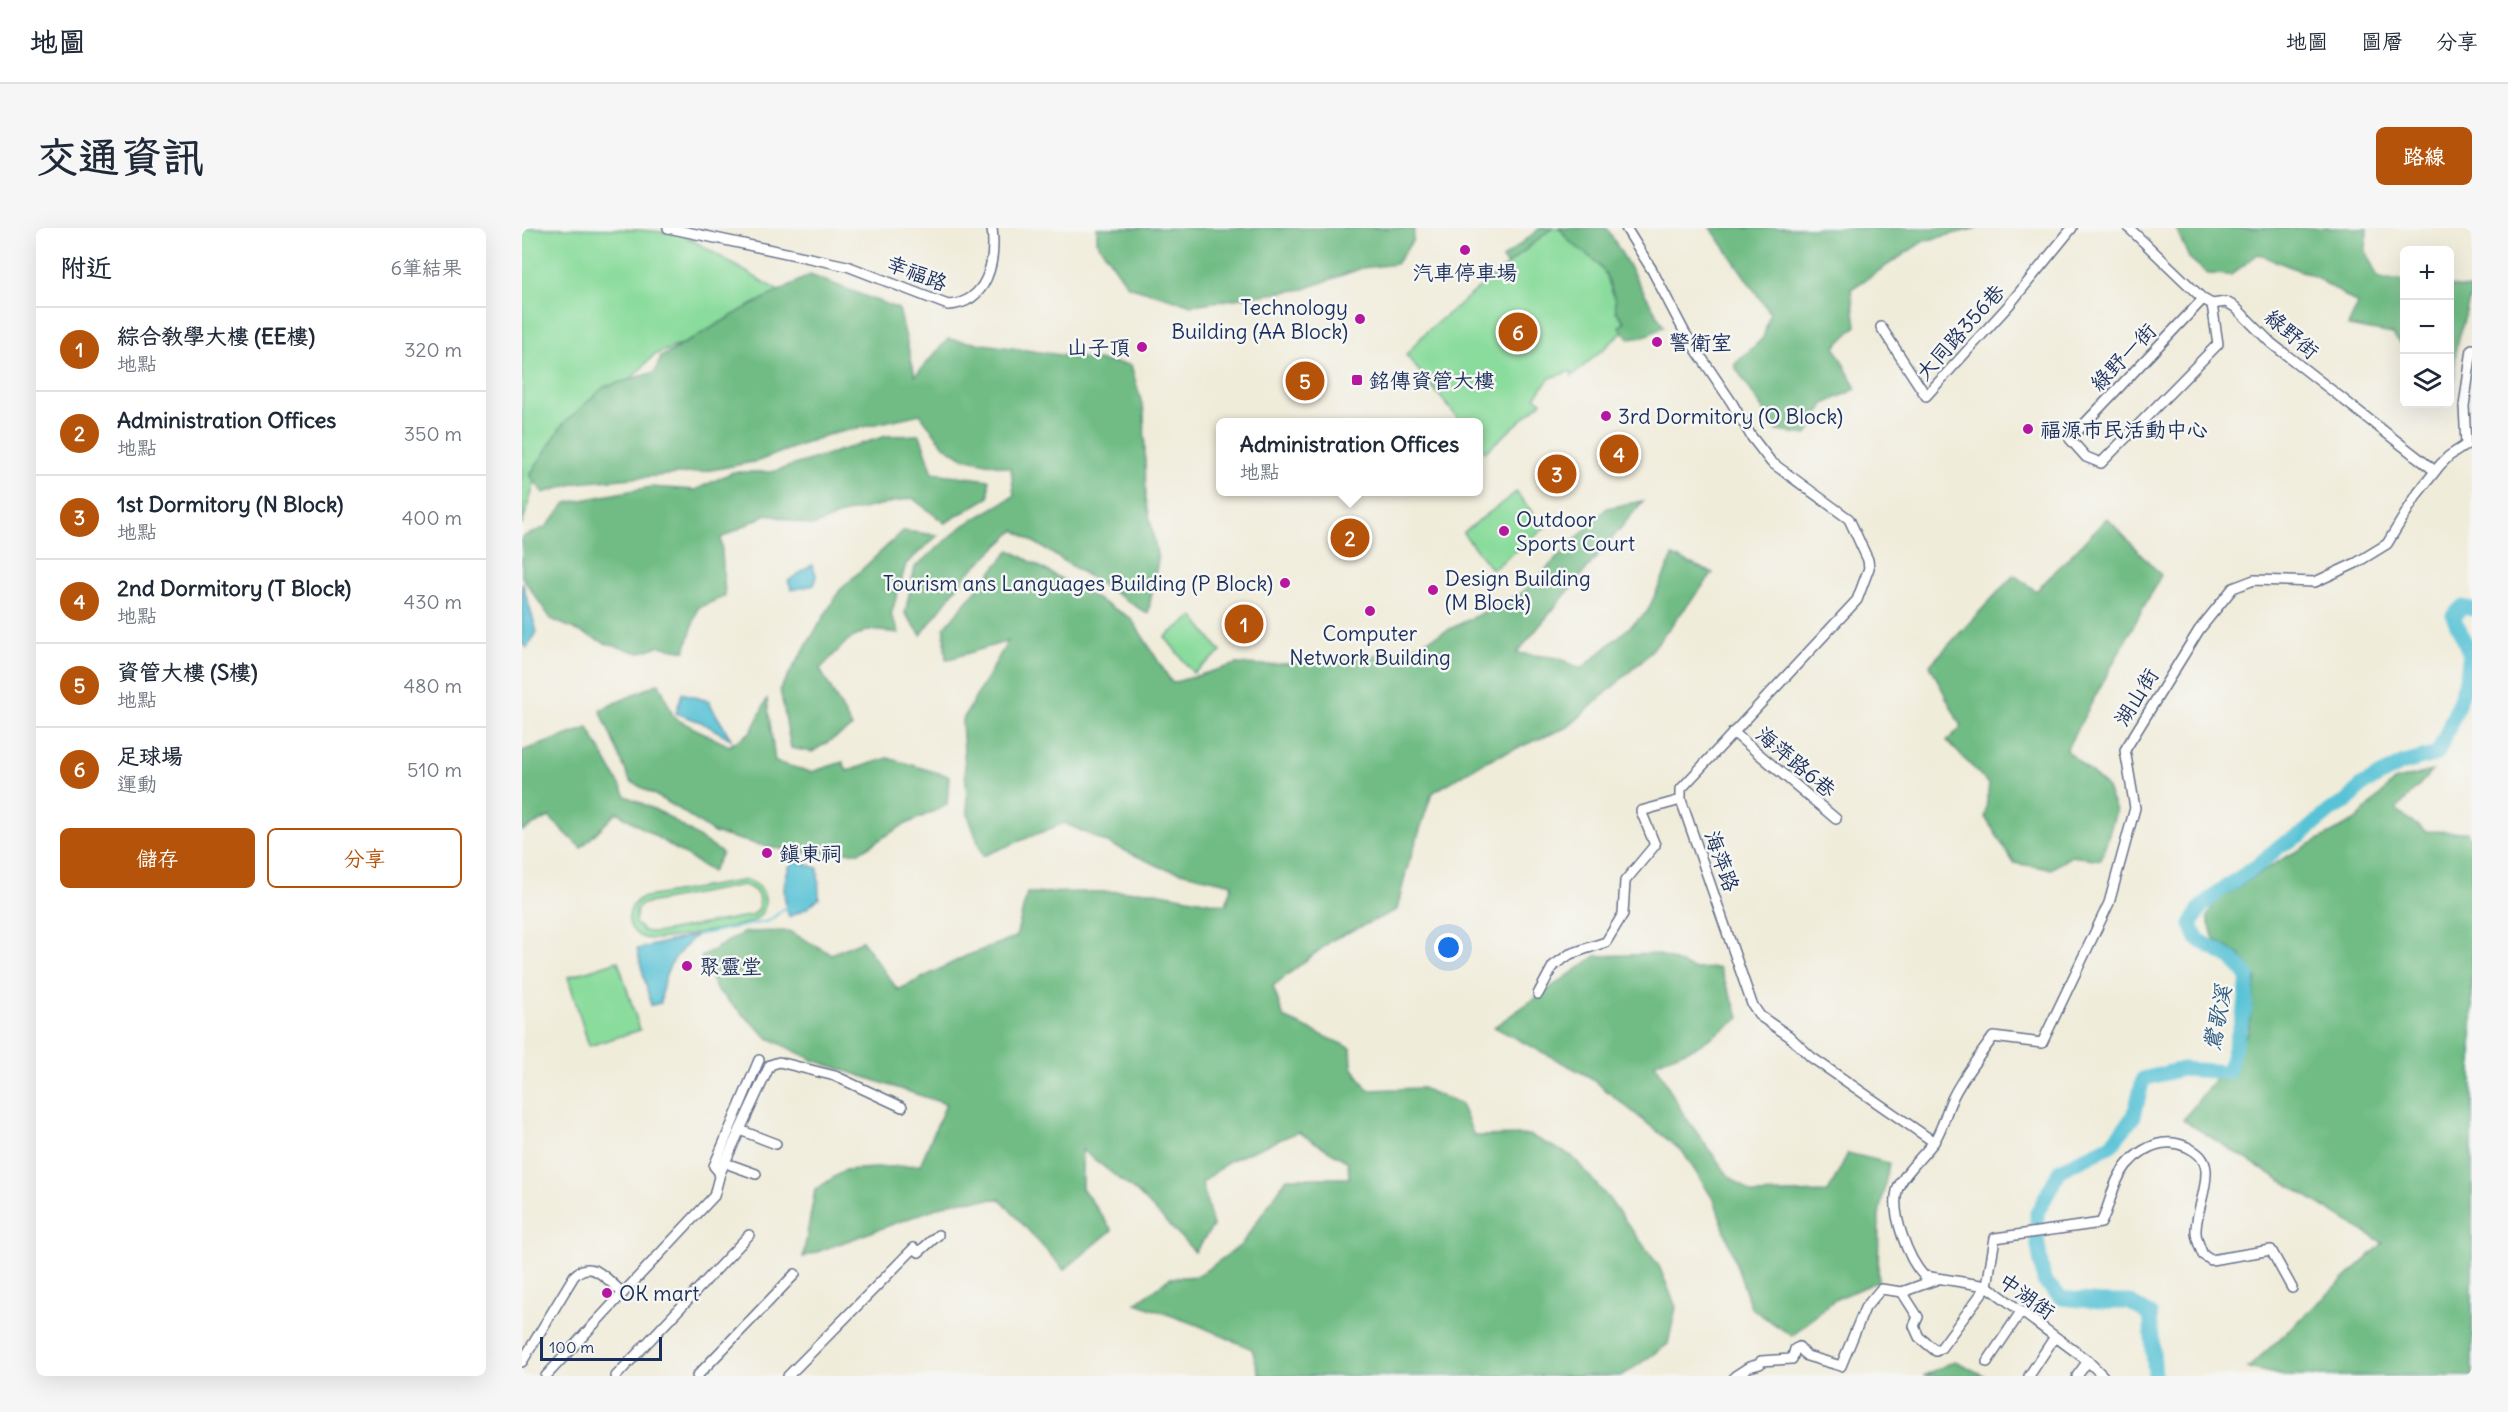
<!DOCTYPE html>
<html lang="zh-TW">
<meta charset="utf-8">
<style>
:root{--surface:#fff;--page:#f6f6f7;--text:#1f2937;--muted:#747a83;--line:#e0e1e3;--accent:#b45309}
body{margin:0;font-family:Delius,"LXGW WenKai TC",sans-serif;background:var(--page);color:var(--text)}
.controls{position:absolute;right:18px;top:18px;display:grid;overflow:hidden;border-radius:9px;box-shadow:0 6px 24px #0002}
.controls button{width:54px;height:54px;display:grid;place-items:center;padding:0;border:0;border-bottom:2px solid var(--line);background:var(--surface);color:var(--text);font:30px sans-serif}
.scale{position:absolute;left:18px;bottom:15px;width:122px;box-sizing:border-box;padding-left:6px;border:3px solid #1b2f5e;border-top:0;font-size:16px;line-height:21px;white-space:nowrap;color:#1b2f5e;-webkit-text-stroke:4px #f6f6f2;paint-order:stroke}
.you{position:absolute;left:927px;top:720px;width:21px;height:21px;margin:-15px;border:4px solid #fff;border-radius:50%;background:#1a73e8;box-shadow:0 0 0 9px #1a73e833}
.badge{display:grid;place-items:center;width:39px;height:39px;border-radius:50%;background:var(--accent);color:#fff;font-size:20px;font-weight:700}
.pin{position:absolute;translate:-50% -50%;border:3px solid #fff;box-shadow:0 2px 6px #0006}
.popup{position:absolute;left:694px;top:190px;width:267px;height:78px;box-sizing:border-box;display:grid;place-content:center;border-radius:9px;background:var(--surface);filter:drop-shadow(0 2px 4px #0005);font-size:20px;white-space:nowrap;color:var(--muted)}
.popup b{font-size:22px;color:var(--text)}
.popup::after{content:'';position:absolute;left:50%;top:100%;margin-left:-12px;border:12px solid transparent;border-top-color:var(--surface)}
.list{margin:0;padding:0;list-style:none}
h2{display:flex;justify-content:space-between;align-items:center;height:78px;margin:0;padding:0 24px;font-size:26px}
h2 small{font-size:20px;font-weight:400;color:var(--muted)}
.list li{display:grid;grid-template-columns:39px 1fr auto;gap:18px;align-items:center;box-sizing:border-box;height:84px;padding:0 24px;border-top:2px solid var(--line)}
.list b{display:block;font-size:22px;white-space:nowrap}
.list p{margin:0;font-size:20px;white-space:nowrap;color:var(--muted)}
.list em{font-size:20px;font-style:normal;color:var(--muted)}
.actions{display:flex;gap:12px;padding:18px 24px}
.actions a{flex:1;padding:14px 0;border:2px solid var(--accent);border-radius:9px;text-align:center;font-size:21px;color:var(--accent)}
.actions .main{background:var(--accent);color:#fff}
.icon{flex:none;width:33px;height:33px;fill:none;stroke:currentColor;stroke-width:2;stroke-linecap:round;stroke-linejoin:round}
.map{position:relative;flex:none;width:1950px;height:1148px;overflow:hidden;border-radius:9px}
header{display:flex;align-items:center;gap:36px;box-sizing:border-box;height:84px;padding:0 30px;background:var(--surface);border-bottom:2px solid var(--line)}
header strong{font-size:28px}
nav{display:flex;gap:33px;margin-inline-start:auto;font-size:21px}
.intro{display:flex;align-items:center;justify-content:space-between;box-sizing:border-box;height:144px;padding:0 36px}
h1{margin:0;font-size:42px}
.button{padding:15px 27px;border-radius:9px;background:var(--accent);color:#fff;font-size:21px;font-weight:700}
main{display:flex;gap:36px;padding:0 36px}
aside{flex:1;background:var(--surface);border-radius:9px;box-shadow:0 6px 24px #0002}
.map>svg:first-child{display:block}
.green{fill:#8adc9c;stroke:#52867d;stroke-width:1.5;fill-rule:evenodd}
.forest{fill:#6fbc84;stroke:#457671;stroke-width:1.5}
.water{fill:#59c2d6;stroke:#3a789a;stroke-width:1.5}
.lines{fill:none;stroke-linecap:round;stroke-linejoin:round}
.stream{stroke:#59c2d6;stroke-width:2}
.river{stroke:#59c2d6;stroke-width:15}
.minor-casing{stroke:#667189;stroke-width:12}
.minor{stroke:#fff;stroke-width:9}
.poi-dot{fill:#b5179e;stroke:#f6f6f2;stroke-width:2}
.labels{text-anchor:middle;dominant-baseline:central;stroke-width:5;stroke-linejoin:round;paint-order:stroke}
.poi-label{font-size:21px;fill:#1b2f5e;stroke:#f6f6f2;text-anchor:start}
.street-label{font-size:21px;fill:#1b2f5e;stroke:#f6f6f2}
.water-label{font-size:22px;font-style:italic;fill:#2e5b82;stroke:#f6f6f2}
</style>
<header>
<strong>地圖</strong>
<nav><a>地圖</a><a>圖層</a><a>分享</a></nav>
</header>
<div class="intro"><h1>交通資訊</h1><a class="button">路線</a></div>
<main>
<aside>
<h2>附近<small>6筆結果</small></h2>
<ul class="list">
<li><span class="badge">1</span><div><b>綜合教學大樓 (EE樓)</b><p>地點</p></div><em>320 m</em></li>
<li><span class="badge">2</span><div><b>Administration Offices</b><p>地點</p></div><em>350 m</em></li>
<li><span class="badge">3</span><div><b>1st Dormitory (N Block)</b><p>地點</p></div><em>400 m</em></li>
<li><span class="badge">4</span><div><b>2nd Dormitory (T Block)</b><p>地點</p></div><em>430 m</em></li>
<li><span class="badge">5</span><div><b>資管大樓 (S樓)</b><p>地點</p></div><em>480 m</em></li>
<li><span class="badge">6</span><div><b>足球場</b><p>運動</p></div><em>510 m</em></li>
</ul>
<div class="actions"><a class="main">儲存</a><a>分享</a></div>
</aside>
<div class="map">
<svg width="1950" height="1148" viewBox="0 0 1950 1148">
<rect width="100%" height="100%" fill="#f6f6f2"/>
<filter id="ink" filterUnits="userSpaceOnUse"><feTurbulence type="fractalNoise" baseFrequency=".0167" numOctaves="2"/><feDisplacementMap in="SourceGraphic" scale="12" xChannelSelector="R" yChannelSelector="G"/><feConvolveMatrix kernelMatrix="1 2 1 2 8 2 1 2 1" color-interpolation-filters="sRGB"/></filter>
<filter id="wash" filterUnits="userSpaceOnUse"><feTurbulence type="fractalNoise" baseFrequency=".008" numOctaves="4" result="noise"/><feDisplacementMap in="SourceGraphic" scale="24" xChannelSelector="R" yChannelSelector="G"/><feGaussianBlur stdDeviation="1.35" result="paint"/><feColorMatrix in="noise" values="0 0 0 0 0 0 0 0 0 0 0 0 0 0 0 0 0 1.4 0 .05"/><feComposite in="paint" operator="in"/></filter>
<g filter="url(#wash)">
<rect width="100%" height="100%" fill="#f0ecda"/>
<g class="green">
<path d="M0,0C47,0 116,0 160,6L272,72L132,127L14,250L0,297Z"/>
<polygon points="1030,0 1038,0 1046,12 1073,33 1084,46 1093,72 1094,83 1103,94 1097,99 1101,104 1050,148 1049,143 1028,150 1013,169 1020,174 963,224 957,217 957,194 939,194 884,127 905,103"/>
<polygon points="994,264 1023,300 970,342 941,305"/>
<polygon points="671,388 699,424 671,445 643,409"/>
<path d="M224,652C245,657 250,680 232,693C214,699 139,714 122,710C113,707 106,698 107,689C108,680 112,674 119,670ZM221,657C235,661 238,667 237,680L231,687L134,705L122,703L113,695L115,681L120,676Z"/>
<polygon points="96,733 118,802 67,818 46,749"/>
</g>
<g class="forest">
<polygon points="575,0 892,0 891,12 874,36 840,40 782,61 670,77 606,58 575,14"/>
<polygon points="1018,0 1030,0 985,37 980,31"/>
<polygon points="1038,0 1085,0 1142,99 1121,109 1108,111 1097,99 1103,94 1094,83 1093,72 1084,46 1073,33 1046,12"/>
<polygon points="1189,0 1455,0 1402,13 1329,61 1334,98 1313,119 1334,161 1302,176 1285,207 1255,203 1212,137 1241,110 1248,85"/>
<polygon points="1654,0 1845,0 1844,23 1856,50 1882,53 1882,121 1871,106 1826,98 1836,76 1794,49 1736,26 1709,47 1686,46 1667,30"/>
<polygon points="288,47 377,81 393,148 426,111 609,137 622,183 624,271 636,332 626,386 493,302 443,348 399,407 383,385 393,339 442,297 492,268 489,240 441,230 422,218 398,186 305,207 236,233 179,244 55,255 21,265 8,247 41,196 82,159 133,144 139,129 220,82"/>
<polygon points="1928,58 1950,61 1934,121 1932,164 1928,163"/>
<polygon points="398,207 411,245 467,252 467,269 423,295 390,270 326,284 290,298 245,286 199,310 203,368 176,380 163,423 137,418 117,425 83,415 29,391 0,349 0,309 24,299 44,275 129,259 173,262 211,244 250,244 364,208"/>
<polygon points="1121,273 995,425 1037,430 1059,441 1125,384 1151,328 1191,345 1125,428 1046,499 964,533 910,565 884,644 875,682 812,711 751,758 762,790 829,820 830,839 846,862 900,860 939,876 952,908 1007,907 1050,928 1087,971 1137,1038 1154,1079 1146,1116 1100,1148 738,1148 730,1121 678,1098 614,1075 648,1050 676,1048 719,1017 765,950 827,950 826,934 776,904 707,933 680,955 691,998 673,1024 618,967 560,922 560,960 590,1002 542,1042 478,971 434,973 281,1029 293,962 323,942 398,937 424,876 291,832 246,810 194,761 179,729 222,704 267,703 309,726 340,713 376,762 444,728 494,709 505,665 628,663 704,677 710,656 641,640 542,595 461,628 446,587 440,493 486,413 424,432 422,400 488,322 609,390 650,455 715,436 745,437 834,431 892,419 1000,365 1085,280"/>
<polygon points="1585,290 1639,347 1544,522 1584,558 1594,583 1579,632 1549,628 1529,641 1492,635 1463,589 1467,556 1425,513 1439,499 1408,437 1492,347 1514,363"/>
<polygon points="381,303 416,307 384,336 369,387 377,405 346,402 326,412 298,441 330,499 290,524 269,520 258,461 318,362"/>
<polygon points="137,455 152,490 207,518 229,504 245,471 253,534 289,544 321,534 325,543 366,530 427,548 425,577 378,599 338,624 286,625 246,619 192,605 154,579 108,553 78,482"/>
<polygon points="66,500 104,568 142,586 200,625 190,644 95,584 59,620 27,589 0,603 0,523"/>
<polygon points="1910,543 1874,582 1903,603 1945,604 1950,616 1950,1148 1763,1148 1726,1140 1861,1015 1661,892 1713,825 1726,804 1734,750 1718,727 1692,711 1685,689 1694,673 1762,630 1834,592 1872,553"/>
<polygon points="1136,726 1171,741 1197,740 1218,790 1176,818 1133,835 1162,887 1206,947 1231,966 1306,964 1326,925 1367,935 1357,987 1356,1053 1312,1072 1270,1108 1229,1080 1193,974 1161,924 1066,848 972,799 1074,728"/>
<polygon points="1433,1133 1463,1148 1401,1148"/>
</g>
<g class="water">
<polygon points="290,337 295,349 292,357 270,362 266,353"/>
<polygon points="0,354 15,404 5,420 0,416"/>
<polygon points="160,465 186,473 209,511 179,494 154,485"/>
<path d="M271,632L296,640L297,670L285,680L267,689C260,668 260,651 271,632Z"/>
<path d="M175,707C151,729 140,742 139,775L129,777L115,721Z"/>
</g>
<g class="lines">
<polyline class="stream" points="175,707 247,693 264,679"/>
<path class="river" d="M1633,1148L1628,1087L1607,1074H1579L1540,1070L1522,1053L1515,1011V985L1538,942L1589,917L1612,888L1621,851L1660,841L1706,844L1723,780L1726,748L1710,731L1675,711L1669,696L1678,680L1696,664L1735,638L1759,617L1779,607L1809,582L1826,573L1839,558L1879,536L1915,526C1927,500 1948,455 1947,427C1946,418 1935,398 1931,388L1940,379L1950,381"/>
</g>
</g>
<g filter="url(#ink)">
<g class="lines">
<g class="minor-casing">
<g id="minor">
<path d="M146,0L325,38L426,77C466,75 474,33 470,0"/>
<polyline points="1104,0 1130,42 1163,105 1210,175 1229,208 1249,234 1327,291 1346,332 1347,340 1335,372 1159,561 1159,572 1230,776 1238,788 1267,808 1289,829 1412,914"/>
<polyline points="1607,0 1681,71 1690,76 1704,74 1713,79 1749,115 1913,243"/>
<polyline points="1681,71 1548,211 1564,229 1579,235 1696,116 1690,76"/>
<polyline points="1359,99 1404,168 1487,77 1550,0"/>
<polyline points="1211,504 1314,591"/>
<polyline points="1016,766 1031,738 1048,726 1084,714 1101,686 1103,653 1133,617 1119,583 1159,572"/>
<polyline points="223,904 254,916"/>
<polyline points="209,937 234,946"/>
<polyline points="198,945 248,837 257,834 313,848 380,879"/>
<path d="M1380,1064L1396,1089L1392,1098L1397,1109L1414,1123L1419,1120L1465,1058L1473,1010L1579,995C1585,983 1588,970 1593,957C1604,929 1635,905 1665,919C1675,924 1683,930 1684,942C1685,963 1675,981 1674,1001C1673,1009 1678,1020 1681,1027L1689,1032L1749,1022L1770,1060"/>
<polyline points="101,1065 192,968 198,945 192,938 237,832"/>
<path d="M0,1134L52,1048C70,1029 86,1053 101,1065L24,1148"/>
<polyline points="1465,1134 1498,1085"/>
<polyline points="94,1148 227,1007"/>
<polyline points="175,1148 273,1046"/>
<polyline points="266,1148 392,1020 397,1024 416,1007"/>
<polyline points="1213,1148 1227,1139 1238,1136 1239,1133 1270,1131 1273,1121 1277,1119 1285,1128 1319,1138 1343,1080 1359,1061 1380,1064 1416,1051"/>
<polyline points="1507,1148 1532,1110"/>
<polyline points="1555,1148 1566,1133"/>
<path d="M1581,1148L1566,1133L1465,1058L1402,1048C1386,1031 1369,986 1375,963C1379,948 1401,928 1411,915C1421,901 1423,885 1431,869C1441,848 1458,828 1471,809L1520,815L1587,675L1613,580L1603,522L1677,402L1711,360L1732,352L1793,354L1834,335L1865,316L1896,265L1918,237L1927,228L1944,217L1942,178L1950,121"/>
</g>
</g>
<use href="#minor" class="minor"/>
</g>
</g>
<g class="poi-dot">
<circle cx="943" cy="22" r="6"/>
<circle cx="838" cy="91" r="6"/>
<circle cx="1135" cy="114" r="6"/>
<circle cx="620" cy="119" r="6"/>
<rect x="829" y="146" width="12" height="12" rx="3"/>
<circle cx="1084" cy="188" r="6"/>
<circle cx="1506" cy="201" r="6"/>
<circle cx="982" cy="303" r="6"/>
<circle cx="763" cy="355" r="6"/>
<circle cx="911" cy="362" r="6"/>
<circle cx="848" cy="383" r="6"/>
<circle cx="245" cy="625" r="6"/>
<circle cx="165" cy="738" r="6"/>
<circle cx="85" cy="1065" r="6"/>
</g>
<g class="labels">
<g class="poi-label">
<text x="943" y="44" text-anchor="middle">汽車停車場</text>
<text x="826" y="79" text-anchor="end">Technology<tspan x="826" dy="24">Building (AA Block)</tspan></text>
<text x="1147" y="114">警衛室</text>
<text x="608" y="119" text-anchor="end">山子頂</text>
<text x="847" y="152">銘傳資管大樓</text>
<text x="1096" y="188">3rd Dormitory (O Block)</text>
<text x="1518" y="201">福源市民活動中心</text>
<text x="994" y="291">Outdoor<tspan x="994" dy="24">Sports Court</tspan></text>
<text x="923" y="350">Design Building<tspan x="923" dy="24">(M Block)</tspan></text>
<text x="751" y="355" text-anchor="end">Tourism ans Languages Building (P Block)</text>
<text x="848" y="405" text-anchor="middle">Computer<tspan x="848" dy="24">Network Building</tspan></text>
<text x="257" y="625">鎮東祠</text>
<text x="177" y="738">聚靈堂</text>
<text x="97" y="1065">OK mart</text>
</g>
<g class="street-label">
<text transform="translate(395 45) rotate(21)">幸福路</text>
<text transform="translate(1438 104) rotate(-48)">大同路356巷</text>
<text transform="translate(1770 106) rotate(41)">綠野街</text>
<text transform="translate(1601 129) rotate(-46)">綠野一街</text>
<text transform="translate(1614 469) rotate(-58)">湖山街</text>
<text transform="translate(1274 534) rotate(40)">海萍路6巷</text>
<text transform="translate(1200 633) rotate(70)">海萍路</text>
<text transform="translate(1505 1068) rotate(35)">中湖街</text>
</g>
<g class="water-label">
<text transform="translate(1695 790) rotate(-79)">鶯歌溪</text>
</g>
</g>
</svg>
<div class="controls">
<button>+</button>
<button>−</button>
<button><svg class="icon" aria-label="layers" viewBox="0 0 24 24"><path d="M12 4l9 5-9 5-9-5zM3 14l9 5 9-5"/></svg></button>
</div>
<div class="scale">100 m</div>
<div class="you"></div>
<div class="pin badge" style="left:722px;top:396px">1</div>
<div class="pin badge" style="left:828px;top:310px">2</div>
<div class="popup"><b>Administration Offices</b>地點</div>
<div class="pin badge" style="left:1035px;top:246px">3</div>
<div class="pin badge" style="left:1097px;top:226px">4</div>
<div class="pin badge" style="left:783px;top:153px">5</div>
<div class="pin badge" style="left:996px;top:104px">6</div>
</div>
</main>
